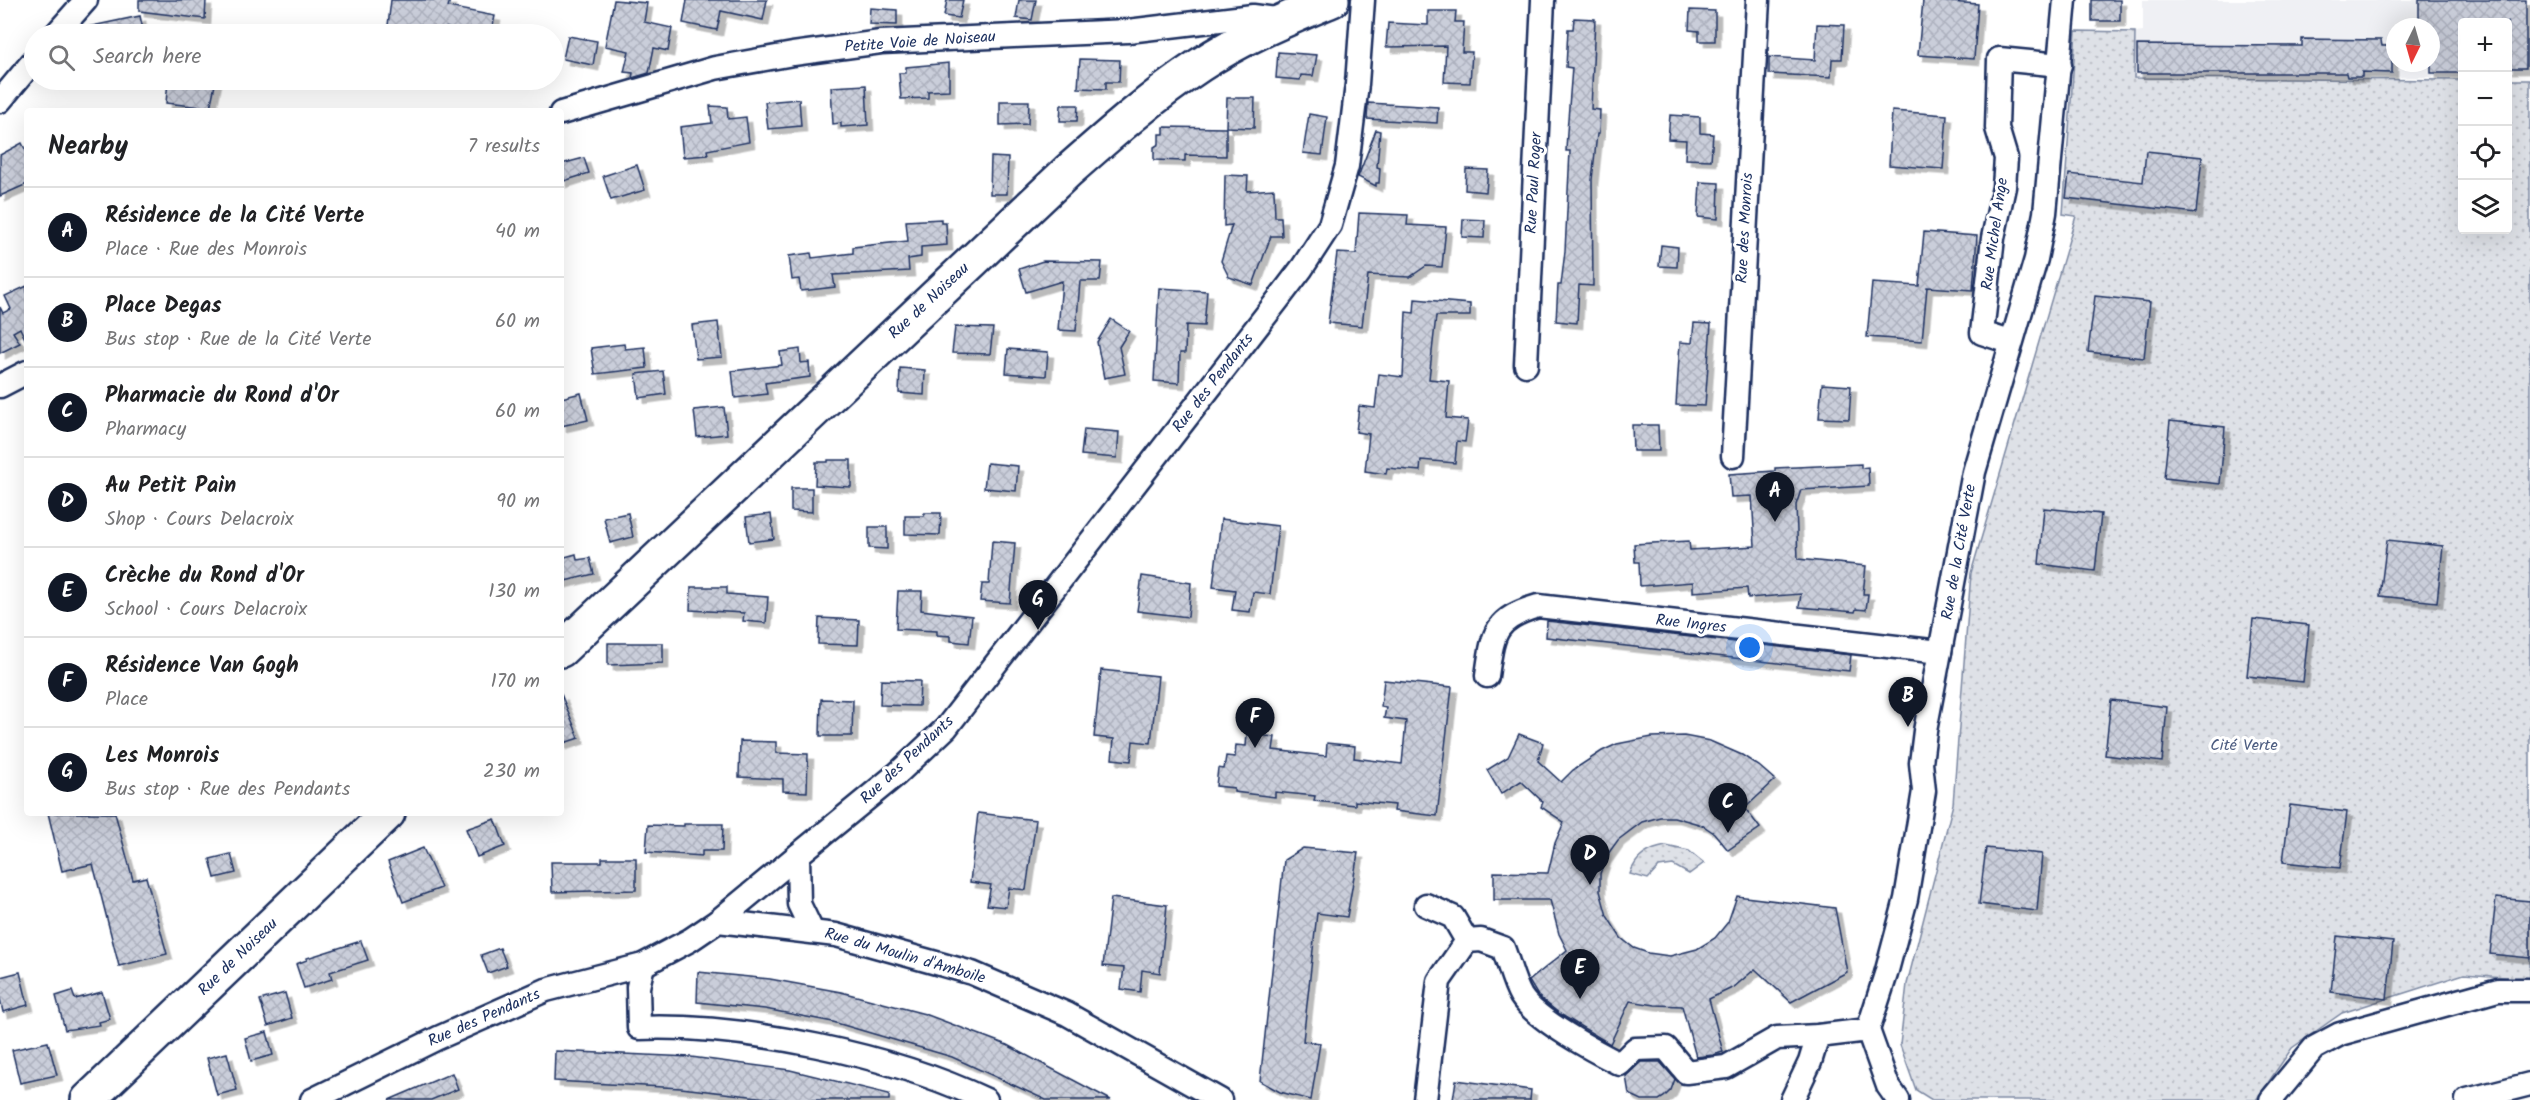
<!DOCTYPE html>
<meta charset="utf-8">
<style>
:root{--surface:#fff;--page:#f6f6f6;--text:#202124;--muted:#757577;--line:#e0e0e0;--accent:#111827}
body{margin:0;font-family:Kalam,sans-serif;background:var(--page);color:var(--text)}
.controls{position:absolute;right:18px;top:18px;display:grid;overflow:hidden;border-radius:6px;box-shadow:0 6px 24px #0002}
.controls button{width:54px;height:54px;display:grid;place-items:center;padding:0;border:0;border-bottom:2px solid var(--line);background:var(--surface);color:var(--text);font:30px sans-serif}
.compass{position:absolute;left:2386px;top:18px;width:54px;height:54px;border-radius:50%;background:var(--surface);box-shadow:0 6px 24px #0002;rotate:185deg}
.you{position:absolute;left:1750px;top:648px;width:21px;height:21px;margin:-15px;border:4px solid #fff;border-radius:50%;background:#1a73e8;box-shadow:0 0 0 9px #1a73e833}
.badge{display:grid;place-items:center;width:39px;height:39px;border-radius:50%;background:var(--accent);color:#fff;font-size:20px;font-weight:700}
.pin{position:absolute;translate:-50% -50px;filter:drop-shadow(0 2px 3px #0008)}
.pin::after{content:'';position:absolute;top:32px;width:21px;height:18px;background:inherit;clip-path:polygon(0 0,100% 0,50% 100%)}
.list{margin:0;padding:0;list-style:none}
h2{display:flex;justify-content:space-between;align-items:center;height:78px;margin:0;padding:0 24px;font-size:26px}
h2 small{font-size:20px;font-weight:400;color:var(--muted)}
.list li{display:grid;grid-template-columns:39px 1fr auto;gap:18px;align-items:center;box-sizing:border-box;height:90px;padding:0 24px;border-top:2px solid var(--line)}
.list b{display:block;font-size:22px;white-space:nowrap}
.list p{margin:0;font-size:20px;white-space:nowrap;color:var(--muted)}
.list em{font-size:20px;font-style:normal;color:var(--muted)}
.icon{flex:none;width:33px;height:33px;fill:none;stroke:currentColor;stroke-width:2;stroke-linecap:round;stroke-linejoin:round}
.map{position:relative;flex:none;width:2530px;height:1100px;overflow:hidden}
.search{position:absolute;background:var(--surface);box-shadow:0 6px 24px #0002;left:24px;top:24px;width:540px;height:66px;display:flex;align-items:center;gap:15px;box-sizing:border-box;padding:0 21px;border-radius:33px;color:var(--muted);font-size:22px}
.panel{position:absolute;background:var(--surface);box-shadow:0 6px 24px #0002;left:24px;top:108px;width:540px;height:708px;border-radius:6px}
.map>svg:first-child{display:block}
.built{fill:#eff0f4;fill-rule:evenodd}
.grass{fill:url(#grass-dots);stroke:#7c88a2;stroke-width:1.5}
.building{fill:url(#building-cross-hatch);stroke:#1b2f5e;stroke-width:1.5;filter:url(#shadow)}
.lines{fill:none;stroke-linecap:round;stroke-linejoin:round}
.street-casing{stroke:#1b2f5e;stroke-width:27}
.secondary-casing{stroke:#1b2f5e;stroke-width:38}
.street{stroke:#fff;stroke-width:22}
.secondary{stroke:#fff;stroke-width:33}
.labels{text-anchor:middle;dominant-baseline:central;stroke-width:6;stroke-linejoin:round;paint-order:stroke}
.street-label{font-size:16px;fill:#1b2f5e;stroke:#fff}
.park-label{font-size:16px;fill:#4c5c80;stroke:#fff}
</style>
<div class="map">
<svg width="2530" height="1100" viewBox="0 0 2530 1100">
<defs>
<pattern id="grass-dots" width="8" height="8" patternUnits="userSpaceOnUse" patternTransform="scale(1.5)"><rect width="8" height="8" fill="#dee1e7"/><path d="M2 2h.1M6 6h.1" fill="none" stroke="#bec1c9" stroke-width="1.8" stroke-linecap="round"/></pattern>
<pattern id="building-cross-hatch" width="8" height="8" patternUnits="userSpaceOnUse" patternTransform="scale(1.5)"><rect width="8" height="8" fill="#caceda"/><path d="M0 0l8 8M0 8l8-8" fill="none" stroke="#adb1be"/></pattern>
<filter id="shadow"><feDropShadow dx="5.5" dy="5.5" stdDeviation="0" flood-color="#0004"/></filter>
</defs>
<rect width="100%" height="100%" fill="#fff"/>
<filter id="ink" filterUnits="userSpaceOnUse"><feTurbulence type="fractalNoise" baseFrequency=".0167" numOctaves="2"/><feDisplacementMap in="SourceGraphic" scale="12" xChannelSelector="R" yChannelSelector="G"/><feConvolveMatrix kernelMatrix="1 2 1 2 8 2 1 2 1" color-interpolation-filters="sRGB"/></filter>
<g filter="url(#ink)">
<path class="built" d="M2143,0H2483V22H2462V77L2134,78L2135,32L2143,31ZM2395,27H2431V63H2395Z"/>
<g class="grass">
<polygon points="2076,31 2135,32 2134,78 2462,80 2462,230 2508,230 2508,80 2530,80 2530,979 2464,974 2342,1013 2292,1048 2256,1100 1932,1100 1916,1090 1900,1045 1907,984 1953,804 1971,573 2076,216 2063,214"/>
<path d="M1666,846L1689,851L1704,863L1689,874L1673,865L1659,867L1648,879L1630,874C1636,856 1649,849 1666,846Z"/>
</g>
<g class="building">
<polygon points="139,0 206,0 205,19 139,11"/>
<polygon points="391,0 450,0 448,7 495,16 491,34 478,34 446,28 445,34 387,34"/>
<polygon points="614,0 647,3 644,22 672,28 668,51 654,48 649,73 632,78 633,73 624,72 629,51 605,46"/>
<polygon points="687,0 767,0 763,20 721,11 717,30 683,23"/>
<polygon points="947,0 963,0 959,18 944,16"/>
<polygon points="1019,0 1036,0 1032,20 1016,18"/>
<polygon points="1923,0 1978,4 1974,59 1918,55"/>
<rect x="2092" y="0" width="28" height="21"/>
<polygon points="2419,0 2526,0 2526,68 2508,68 2508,22 2463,22 2463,73 2431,73 2431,27 2419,27"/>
<polygon points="870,8 897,10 897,25 869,24"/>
<polygon points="1690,10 1715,11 1715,41 1699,41 1699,31 1689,30"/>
<polygon points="1428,11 1456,11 1455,22 1464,22 1462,52 1472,52 1470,83 1444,82 1446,46 1386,47 1388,23 1428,25"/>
<polygon points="140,16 144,34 88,34 87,27"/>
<polygon points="1574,18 1595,19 1591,109 1600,110 1599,134 1597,134 1592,180 1593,286 1579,285 1577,323 1556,321 1558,285 1561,285 1565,251 1570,151 1566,151 1567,132 1572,68 1566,67 1568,29 1573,29"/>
<polygon points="1817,24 1844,25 1842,59 1832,59 1831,77 1769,74 1769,57 1815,60"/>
<polygon points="568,36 597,41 593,65 563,59"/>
<polygon points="2302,39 2381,40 2382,46 2392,46 2392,73 2362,72 2362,77 2347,77 2346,73 2137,73 2137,45 2302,46"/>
<polygon points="1278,52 1317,55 1313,76 1301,75 1300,80 1276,78"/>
<polygon points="1080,59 1120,60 1119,82 1106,82 1106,89 1078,88"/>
<polygon points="949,63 949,90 928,91 928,98 901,99 899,73 906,73 906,67"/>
<polygon points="168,80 216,80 210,108 166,103"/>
<polygon points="866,85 868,125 841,127 841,123 833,124 831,87"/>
<polygon points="1227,98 1255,98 1254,128 1226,127"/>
<polygon points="799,99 801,126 768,129 765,102"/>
<polygon points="1000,101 1029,101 1028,124 1000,125"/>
<polygon points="1368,103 1438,107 1437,123 1367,119"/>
<polygon points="1061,105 1078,105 1077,121 1060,121"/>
<polygon points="710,106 727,107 728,119 746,117 749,142 707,150 708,155 683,157 680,127 712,123"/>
<polygon points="1892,111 1947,115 1943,169 1889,165"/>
<polygon points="1309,114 1327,117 1322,155 1303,153"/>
<polygon points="1670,115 1700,117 1700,133 1713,134 1711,160 1685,159 1686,140 1668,139"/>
<polygon points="1164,127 1226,128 1226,156 1185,155 1185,161 1154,160 1154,147 1159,144 1159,134 1164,134"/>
<polygon points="1376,130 1380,131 1377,167 1380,168 1379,183 1376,183 1376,186 1358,177"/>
<polygon points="22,143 27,153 27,184 0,196 0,155"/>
<polygon points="2146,151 2202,157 2196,213 2066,198 2069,174 2143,182"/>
<polygon points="991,157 1008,158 1007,194 990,194"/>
<polygon points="584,158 589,173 561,182 561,164"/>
<polygon points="637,165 645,190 611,200 603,176"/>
<polygon points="1466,169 1488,170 1486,192 1465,190"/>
<polygon points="1225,175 1248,176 1247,191 1274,189 1275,217 1281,217 1282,236 1271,236 1253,285 1229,277 1221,261 1232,225 1224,226"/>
<polygon points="1700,182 1719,183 1718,219 1698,217"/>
<polygon points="1359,213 1408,215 1407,225 1446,227 1442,267 1426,266 1410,277 1368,275 1362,326 1328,323 1337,253 1356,254"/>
<polygon points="941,219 941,223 946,223 947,245 921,247 921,257 908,259 909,271 833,275 835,287 801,291 799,279 792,280 789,256 811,253 812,258 853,253 853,247 908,241 906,221"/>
<polygon points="1463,219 1485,220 1484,238 1462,237"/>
<polygon points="1924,232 1977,236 1973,290 1927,287 1922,341 1867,337 1872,283 1919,286"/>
<polygon points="1661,245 1678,247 1677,267 1659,266"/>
<polygon points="1043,261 1102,262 1100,281 1080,281 1076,331 1058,330 1062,281 1026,292 1019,269"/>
<polygon points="27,286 27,343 20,328 13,332 20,343 0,353 0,307 3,313 11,309 5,296"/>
<polygon points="1159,288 1207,291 1204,326 1186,325 1185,353 1180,353 1179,383 1154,381"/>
<polygon points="2095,296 2150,302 2144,358 2088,352"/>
<polygon points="1415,299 1470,304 1470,316 1436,316 1429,379 1449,381 1446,418 1468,420 1465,442 1457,441 1455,463 1421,460 1420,471 1387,468 1386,474 1365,471 1369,434 1356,432 1359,406 1375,408 1379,374 1403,377 1406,312 1414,313"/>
<polygon points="1111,319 1129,331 1119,347 1125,374 1104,378 1097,342"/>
<polygon points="718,322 722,357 696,359 692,325"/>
<polygon points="1694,323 1711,324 1705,406 1676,405 1680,342 1692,343"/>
<polygon points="955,327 993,328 990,354 952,353"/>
<polygon points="624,344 625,349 645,347 647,368 595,374 591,348"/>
<polygon points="800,349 801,363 809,362 810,377 765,383 767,394 735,398 732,371 782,365 780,352"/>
<polygon points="1008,349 1048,352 1046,376 1006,373"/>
<polygon points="900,368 925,370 924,395 899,393"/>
<polygon points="663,371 666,394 639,398 636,374"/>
<polygon points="1822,384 1851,386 1849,419 1819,418"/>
<polygon points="581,393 588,420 561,426 561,398"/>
<polygon points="724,407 727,434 697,437 694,410"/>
<polygon points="2170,421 2225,427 2220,484 2164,478"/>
<polygon points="1632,425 1658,425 1659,451 1633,451"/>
<polygon points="1084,429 1119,432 1117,458 1081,455"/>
<polygon points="828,460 851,460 851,487 815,485 816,462 828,462"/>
<polygon points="987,463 1018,466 1016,491 984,488"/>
<polygon points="1861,464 1861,468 1868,467 1869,486 1801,490 1796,505 1798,559 1866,566 1863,594 1868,594 1866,610 1856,609 1855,612 1799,607 1801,594 1748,598 1747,588 1693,592 1693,582 1640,586 1639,562 1635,562 1634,544 1689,541 1690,550 1755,546 1752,496 1731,497 1729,474 1775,471 1775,468"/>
<polygon points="791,488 812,488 812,512 791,511"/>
<polygon points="2044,508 2101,514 2095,571 2039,564"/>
<polygon points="628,513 633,537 610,543 604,518"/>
<polygon points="924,513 941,513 940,535 905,534 905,516 924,516"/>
<polygon points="771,514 774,539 749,542 746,517"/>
<polygon points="1221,519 1278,526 1270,594 1253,592 1250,612 1232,610 1235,590 1213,587"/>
<polygon points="869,527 887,527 887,549 869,548"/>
<polygon points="2387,540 2443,546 2437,602 2380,596"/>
<polygon points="992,541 1015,543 1010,603 980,601 982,584 989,584"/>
<polygon points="576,554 577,560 590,558 594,574 561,582 561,558"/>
<polygon points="1142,576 1191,583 1188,617 1137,611"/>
<polygon points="691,587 727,587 727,594 768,597 766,623 743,621 744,613 690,610"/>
<polygon points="898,591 922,591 921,610 972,616 969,643 951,641 951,636 937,635 937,631 896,629"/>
<polygon points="819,618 859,620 858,645 818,644"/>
<polygon points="2253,619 2309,625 2303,682 2247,676"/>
<polygon points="1547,621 1851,655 1849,671 1546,637"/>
<polygon points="608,643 663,643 663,663 608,665"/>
<polygon points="1101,670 1158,676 1151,743 1133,741 1131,761 1112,759 1114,739 1094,737"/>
<polygon points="881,680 920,681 919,706 880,705"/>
<polygon points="1384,680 1452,687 1437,816 1394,811 1395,805 1355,801 1355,805 1314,801 1315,796 1275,792 1275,797 1234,792 1234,788 1216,786 1218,768 1224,769 1226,756 1235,757 1236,745 1246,746 1247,734 1275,737 1273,750 1326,756 1327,743 1355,746 1354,758 1402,764 1406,721 1384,718 1386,708 1381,707"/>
<polygon points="561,694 579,738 561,744"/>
<polygon points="821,699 853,700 852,736 820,736"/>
<polygon points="2111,700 2167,707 2162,762 2105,755"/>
<polygon points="1519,734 1543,743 1538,761 1561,782 1573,770 1602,751 1617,744 1652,737 1684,736 1710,741 1742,755 1759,766 1775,780 1745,808 1760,828 1728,850 1714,833 1702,825 1674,817 1660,817 1642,822 1618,840 1605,858 1600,874 1600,891 1607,916 1621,938 1634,948 1648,953 1670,956 1697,949 1715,938 1728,922 1737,896 1835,908 1847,972 1791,1002 1755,969 1734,987 1709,999 1723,1052 1713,1055 1696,1057 1682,1006 1655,1005 1630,1001 1610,1044 1560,1014 1538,996 1529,981 1567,950 1559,934 1550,900 1494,900 1494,872 1548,873 1555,843 1564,822 1541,807 1543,802 1521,781 1501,794 1487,770 1508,757"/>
<polygon points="740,741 776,742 776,753 808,754 807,792 783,791 783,779 739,777"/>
<polygon points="2290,805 2347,812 2340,868 2283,862"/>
<polygon points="48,813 115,813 133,880 146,877 167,954 119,966 93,864 62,871"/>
<polygon points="978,813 1036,820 1026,890 1009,888 1006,907 987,905 991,885 970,882"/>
<polygon points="495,819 505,846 477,857 466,829"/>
<polygon points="684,824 723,824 722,851 702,851 702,856 646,852 648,825 684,826"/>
<polygon points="423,848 441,888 403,902 388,862"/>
<polygon points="1303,848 1358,853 1347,917 1317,913 1303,1041 1320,1043 1311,1100 1280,1092 1260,1081 1284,860"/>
<polygon points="1986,848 2042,854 2037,911 1979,904"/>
<polygon points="231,854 236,873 215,878 210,859"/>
<polygon points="602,858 636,858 636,890 552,892 551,862 602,862"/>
<polygon points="1111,898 1167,905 1160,973 1142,970 1140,992 1121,989 1124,968 1103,966"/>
<polygon points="2496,898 2530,901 2530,958 2490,954"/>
<polygon points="2337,936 2393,942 2387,999 2331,992"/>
<polygon points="361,941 368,960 330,972 332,979 304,988 296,964 307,960 307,958"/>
<polygon points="500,948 507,966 488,973 481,955"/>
<polygon points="20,972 28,1005 3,1012 0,999 0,977"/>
<polygon points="698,972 770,979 841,992 925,1014 1007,1045 1111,1100 1046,1100 952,1057 833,1022 765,1009 697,1002"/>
<polygon points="72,991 75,999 102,992 110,1019 99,1022 100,1025 65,1030 56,996"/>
<polygon points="285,993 292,1018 268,1026 260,1000"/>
<polygon points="267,1032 273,1055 251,1061 245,1038"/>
<polygon points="48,1042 57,1075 20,1083 12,1050"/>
<polygon points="555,1051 691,1057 790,1070 889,1094 889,1100 784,1100 681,1088 554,1081"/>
<polygon points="227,1053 237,1090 217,1095 207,1058"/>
<polygon points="1641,1062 1660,1062 1675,1079 1671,1090 1664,1097 1659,1100 1642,1100 1629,1094 1626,1076"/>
<polygon points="452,1073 458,1089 431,1100 389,1100"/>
<polygon points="1456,1080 1531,1090 1530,1100 1453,1100"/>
</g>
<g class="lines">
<g class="street-casing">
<g id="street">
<polyline points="56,34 86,0"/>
<polyline points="0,101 34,60"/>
<polyline points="561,113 715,68 793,54 881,42 1128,31 1253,16 1285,20"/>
<polyline points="2010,342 1982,333 1993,238 2004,187 2006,158 1997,128 1999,59 2060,65"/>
<polyline points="1526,365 1543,0"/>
<polyline points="0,386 27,372"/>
<polyline points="1733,456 1758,0"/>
<path d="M1487,676C1493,634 1493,619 1538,606L1940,652"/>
<polyline points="798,855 799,904 812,931"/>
<polyline points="1426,905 1453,917 1467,941"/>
<polyline points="718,921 836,935 972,973 1067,1014 1220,1100"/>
<path d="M643,965L638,987L639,1028C744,1024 892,1055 986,1100"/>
<polyline points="312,1100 438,1038 546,990 643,965 690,940 718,921 798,855 897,774 946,728 1277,301 1302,268 1330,225 1347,166 1357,84 1363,0"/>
<path d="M1425,1100L1439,981L1467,941L1481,940L1503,948C1509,963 1513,982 1521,996C1536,1020 1594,1051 1620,1064L1635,1049L1666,1048L1686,1072L1726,1067L1777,1038L1818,1036L1868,1030"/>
<polyline points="1792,1100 1810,1062 1818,1036"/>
<polyline points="1898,1100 1888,1086 1868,1030 1886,974 1906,899 1924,791 1921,763 1925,731 1974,472 2036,259 2045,213 2065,0"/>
<polyline points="2271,1100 2314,1048 2340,1034 2498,990 2530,990"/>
<polyline points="2467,1100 2530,1084"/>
</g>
</g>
<g class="secondary-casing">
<g id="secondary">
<path d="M561,650L1068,171C1110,134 1153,96 1200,65C1240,38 1287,19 1332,0"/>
<polyline points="88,1100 388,813"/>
</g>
</g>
<use href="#street" class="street"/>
<use href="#secondary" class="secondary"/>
</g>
</g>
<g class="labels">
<g class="street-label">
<text transform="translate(920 42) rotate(-4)">Petite Voie de Noiseau</text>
<text transform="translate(1534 183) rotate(-87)">Rue Paul Roger</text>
<text transform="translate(1745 228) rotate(-87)">Rue des Monrois</text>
<text transform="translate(1995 234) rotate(-82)">Rue Michel Ange</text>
<text transform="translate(929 301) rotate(-43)">Rue de Noiseau</text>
<text transform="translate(1213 383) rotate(-52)">Rue des Pendants</text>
<text transform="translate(1959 552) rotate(-80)">Rue de la Cité Verte</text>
<text transform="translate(1691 624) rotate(6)">Rue Ingres</text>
<text transform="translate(907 760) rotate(-43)">Rue des Pendants</text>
<text transform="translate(905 956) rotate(16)">Rue du Moulin d'Amboile</text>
<text transform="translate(238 957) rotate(-44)">Rue de Noiseau</text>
<text transform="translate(484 1018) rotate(-24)">Rue des Pendants</text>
</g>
<g class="park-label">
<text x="2244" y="745">Cité Verte</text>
</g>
</g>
</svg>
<div class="controls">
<button>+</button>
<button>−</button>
<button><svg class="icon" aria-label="locate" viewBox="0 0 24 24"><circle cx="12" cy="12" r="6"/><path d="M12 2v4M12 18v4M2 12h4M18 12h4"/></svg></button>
<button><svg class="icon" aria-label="layers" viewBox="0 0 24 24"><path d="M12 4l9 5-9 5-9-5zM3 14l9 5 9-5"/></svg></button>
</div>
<svg class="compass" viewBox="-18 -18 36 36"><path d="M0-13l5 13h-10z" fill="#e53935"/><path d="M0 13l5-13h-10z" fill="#757577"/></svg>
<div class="you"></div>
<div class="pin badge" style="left:1775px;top:522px">A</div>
<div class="pin badge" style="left:1908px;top:727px">B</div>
<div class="pin badge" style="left:1728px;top:833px">C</div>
<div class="pin badge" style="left:1590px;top:885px">D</div>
<div class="pin badge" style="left:1580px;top:999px">E</div>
<div class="pin badge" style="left:1255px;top:748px">F</div>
<div class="pin badge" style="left:1038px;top:630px">G</div>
<div class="search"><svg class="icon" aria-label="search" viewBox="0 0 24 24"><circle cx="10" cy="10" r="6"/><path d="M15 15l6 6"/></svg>Search here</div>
<section class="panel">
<h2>Nearby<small>7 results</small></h2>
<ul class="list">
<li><span class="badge">A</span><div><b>Résidence de la Cité Verte</b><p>Place · Rue des Monrois</p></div><em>40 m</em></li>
<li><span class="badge">B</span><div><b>Place Degas</b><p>Bus stop · Rue de la Cité Verte</p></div><em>60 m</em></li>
<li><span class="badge">C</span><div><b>Pharmacie du Rond d'Or</b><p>Pharmacy</p></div><em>60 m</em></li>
<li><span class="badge">D</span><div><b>Au Petit Pain</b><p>Shop · Cours Delacroix</p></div><em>90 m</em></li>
<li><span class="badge">E</span><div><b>Crèche du Rond d'Or</b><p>School · Cours Delacroix</p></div><em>130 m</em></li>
<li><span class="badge">F</span><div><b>Résidence Van Gogh</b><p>Place</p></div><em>170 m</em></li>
<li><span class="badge">G</span><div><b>Les Monrois</b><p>Bus stop · Rue des Pendants</p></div><em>230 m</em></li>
</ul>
</section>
</div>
